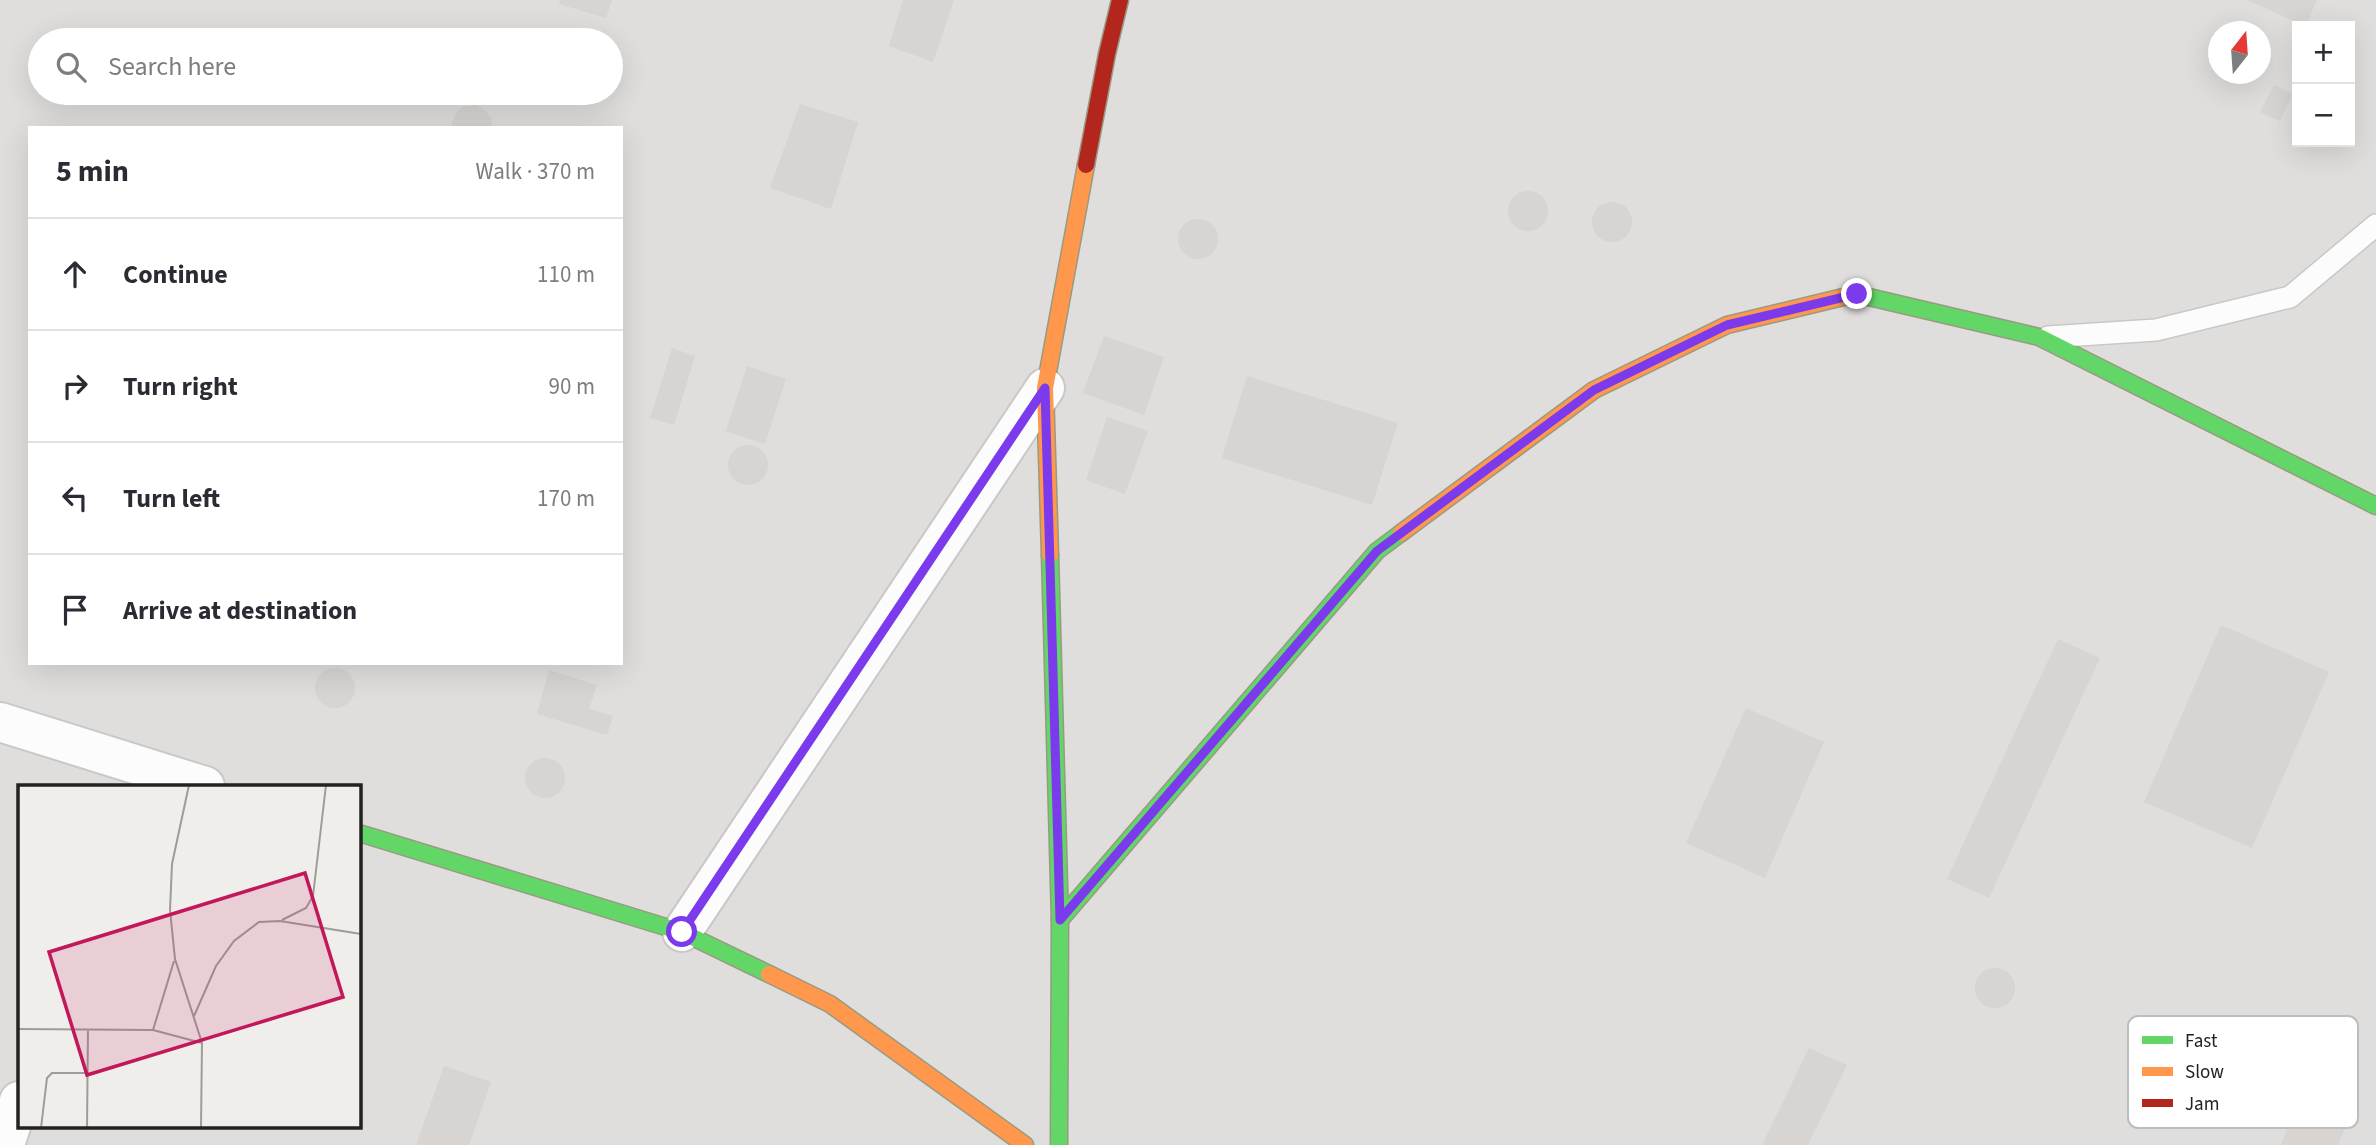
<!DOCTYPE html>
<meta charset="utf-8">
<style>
:root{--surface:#fff;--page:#f2f2f3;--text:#2b2b33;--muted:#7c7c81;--line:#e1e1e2}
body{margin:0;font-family:"Source Sans 3",sans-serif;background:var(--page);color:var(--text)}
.controls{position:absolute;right:21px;top:21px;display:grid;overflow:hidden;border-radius:0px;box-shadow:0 7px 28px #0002}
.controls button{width:63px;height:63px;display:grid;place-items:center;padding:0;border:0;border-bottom:2px solid var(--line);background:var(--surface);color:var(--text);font:35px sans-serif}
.compass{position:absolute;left:2208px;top:21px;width:63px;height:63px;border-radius:50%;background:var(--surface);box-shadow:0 7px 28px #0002;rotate:17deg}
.stop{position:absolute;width:21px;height:21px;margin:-16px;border:5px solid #7c3aed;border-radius:50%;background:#fff}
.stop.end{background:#7c3aed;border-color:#fff;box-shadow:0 2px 7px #0008}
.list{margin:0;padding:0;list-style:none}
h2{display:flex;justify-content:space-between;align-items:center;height:91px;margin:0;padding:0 28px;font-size:30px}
h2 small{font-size:23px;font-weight:400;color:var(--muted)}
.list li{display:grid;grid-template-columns:46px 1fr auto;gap:21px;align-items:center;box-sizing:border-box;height:112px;padding:0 28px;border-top:2px solid var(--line)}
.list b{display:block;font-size:26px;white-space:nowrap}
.list em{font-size:23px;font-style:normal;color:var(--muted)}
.icon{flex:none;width:38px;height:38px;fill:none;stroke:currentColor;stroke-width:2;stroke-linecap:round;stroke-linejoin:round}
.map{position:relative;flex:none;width:2376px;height:1145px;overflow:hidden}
.search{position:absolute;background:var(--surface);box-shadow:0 7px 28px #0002;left:28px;top:28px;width:595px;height:77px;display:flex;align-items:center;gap:18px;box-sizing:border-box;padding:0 24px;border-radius:38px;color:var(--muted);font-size:26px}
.panel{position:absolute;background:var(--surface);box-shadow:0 7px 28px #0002;left:28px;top:126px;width:595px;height:539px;border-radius:0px}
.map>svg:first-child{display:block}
.residential{fill:#dfdedc;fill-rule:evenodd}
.building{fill:#d7d4d2}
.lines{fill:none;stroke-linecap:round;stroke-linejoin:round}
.lane-casing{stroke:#c9c8c7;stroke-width:24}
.street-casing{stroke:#c9c8c7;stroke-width:42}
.fast-casing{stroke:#999a82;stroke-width:19}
.slow-casing{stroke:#999a82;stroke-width:19}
.jam-casing{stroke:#999a82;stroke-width:19}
.lane{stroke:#fdfcfc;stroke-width:21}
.street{stroke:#fdfcfc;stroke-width:38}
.fast{stroke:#63d668;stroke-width:16}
.slow{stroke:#ff974d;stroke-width:16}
.jam{stroke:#b3261e;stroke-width:16}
.route{stroke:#7c3aed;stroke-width:9}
.inset-road{fill:none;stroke:#9e9c9b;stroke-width:2}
.view{fill:#c2185b;fill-opacity:0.15;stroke:#c2185b;stroke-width:3.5}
.inset-edge{fill:none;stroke:#222;stroke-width:3.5}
.key{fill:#fff;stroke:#bdbdbd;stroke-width:2}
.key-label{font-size:19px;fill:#222}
</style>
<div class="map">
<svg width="2376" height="1145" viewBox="0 0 2376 1145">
<rect width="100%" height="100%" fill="#f0eeeb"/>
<path class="residential" d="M0,0H2376V1145H0ZM2297,26H2350V142H2297ZM2218,32H2260V74H2218ZM40,40H611V93H40ZM30,128H621V663H30ZM19,786H359V1126H19Z"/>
<g class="building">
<polygon points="560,0 612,0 606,18 559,4"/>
<polygon points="903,0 954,0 933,62 889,46"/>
<polygon points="2247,0 2317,0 2305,26"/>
<polygon points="2274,85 2293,94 2280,121 2260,112"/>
<polygon points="800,104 858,122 831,209 770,188"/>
<polygon points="476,105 487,112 491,118 492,128 452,128 452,123 457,111 463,107"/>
<circle cx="1528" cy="211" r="20"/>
<circle cx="1612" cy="222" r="20"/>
<circle cx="1198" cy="239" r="20"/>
<polygon points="1104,336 1164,357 1144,415 1083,393"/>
<polygon points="672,348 695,356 674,425 650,418"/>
<polygon points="747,366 786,379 765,444 726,431"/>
<polygon points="1247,376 1398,423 1372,505 1222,458"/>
<polygon points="1107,417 1148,431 1125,494 1086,480"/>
<circle cx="748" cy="465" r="20"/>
<polygon points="2221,625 2329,672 2252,848 2144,802"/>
<polygon points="2058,639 2100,658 1989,898 1947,879"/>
<circle cx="335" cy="688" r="20"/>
<polygon points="549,670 597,685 589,709 613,716 607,735 537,714"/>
<polygon points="1746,708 1824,742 1765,878 1686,843"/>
<circle cx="545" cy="778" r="20"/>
<circle cx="1995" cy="988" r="20"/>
<polygon points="1809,1048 1847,1065 1808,1145 1762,1145"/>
<polygon points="444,1066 491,1082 469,1145 416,1145"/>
<polygon points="2296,1105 2346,1125 2338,1145 2281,1145"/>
</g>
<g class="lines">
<g class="lane-casing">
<polyline id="lane" points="2048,337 2156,330 2290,297 2376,225"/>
</g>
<g class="street-casing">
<g id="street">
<polyline points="0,722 205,786"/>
<polyline points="682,932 1045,388"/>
<polyline points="5,1145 19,1101"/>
</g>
</g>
<g class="fast-casing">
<g id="fast">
<polyline points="1856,294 2039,337 2376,506"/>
<polyline points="1050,555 1060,920 1059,1145"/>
<polyline points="359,833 682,932 769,974"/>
<polyline points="1060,920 1377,551 1401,533"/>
</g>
</g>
<g class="slow-casing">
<g id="slow">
<polyline points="1401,533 1594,390 1727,325 1856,294"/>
<polyline points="1050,555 1045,388 1086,165"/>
<polyline points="769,974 830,1004 1025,1145"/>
</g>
</g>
<g class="jam-casing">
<polyline id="jam" points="1086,165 1107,54 1120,0"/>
</g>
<use href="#lane" class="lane"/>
<use href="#street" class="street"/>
<use href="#fast" class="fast"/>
<use href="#slow" class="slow"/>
<use href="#jam" class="jam"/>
</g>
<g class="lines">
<polyline class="route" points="682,932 1045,388 1060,920 1377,551 1594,390 1727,325 1857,294"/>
</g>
<g transform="translate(18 785)">
<rect width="343" height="343" fill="#f0eeeb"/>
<path class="inset-road" d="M171,0L154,79L152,125L157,174L184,258L183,343M264,135L288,123L295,111L308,0M176,231L198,181L216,156L241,137L262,136L343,149M0,244L135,245L184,258M135,245L156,176M23,343L29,293L34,288H69M69,343L70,245"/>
<path class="view" d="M287,88L325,212L69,290L31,167Z"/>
<rect width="343" height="343" class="inset-edge"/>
</g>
<rect x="2128" y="1016" width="230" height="112" rx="10" class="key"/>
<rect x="2142" y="1036" width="31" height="8" fill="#63d668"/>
<rect x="2142" y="1067" width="31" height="9" fill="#ff974d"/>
<rect x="2142" y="1099" width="31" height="8" fill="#b3261e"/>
<g class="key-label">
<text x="2185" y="1047">Fast</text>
<text x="2185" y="1078">Slow</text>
<text x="2185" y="1110">Jam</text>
</g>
</svg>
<div class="controls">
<button>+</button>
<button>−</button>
</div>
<svg class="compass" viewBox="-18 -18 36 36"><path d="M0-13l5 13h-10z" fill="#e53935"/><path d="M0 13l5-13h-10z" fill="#7c7c81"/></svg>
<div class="stop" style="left:682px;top:932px"></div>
<div class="stop end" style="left:1857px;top:294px"></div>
<div class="search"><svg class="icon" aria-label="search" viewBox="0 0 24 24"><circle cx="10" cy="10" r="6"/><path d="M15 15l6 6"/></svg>Search here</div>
<section class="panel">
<h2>5 min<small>Walk · 370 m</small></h2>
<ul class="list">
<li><svg class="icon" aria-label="ahead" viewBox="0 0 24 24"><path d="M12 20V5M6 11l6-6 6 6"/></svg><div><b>Continue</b></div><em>110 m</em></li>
<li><svg class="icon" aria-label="right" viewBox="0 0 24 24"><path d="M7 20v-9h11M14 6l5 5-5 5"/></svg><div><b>Turn right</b></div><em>90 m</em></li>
<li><svg class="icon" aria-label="left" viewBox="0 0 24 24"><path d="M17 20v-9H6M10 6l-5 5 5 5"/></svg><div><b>Turn left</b></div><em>170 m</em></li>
<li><svg class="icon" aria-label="arrive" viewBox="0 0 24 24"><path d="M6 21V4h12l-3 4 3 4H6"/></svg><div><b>Arrive at destination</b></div></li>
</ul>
</section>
</div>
